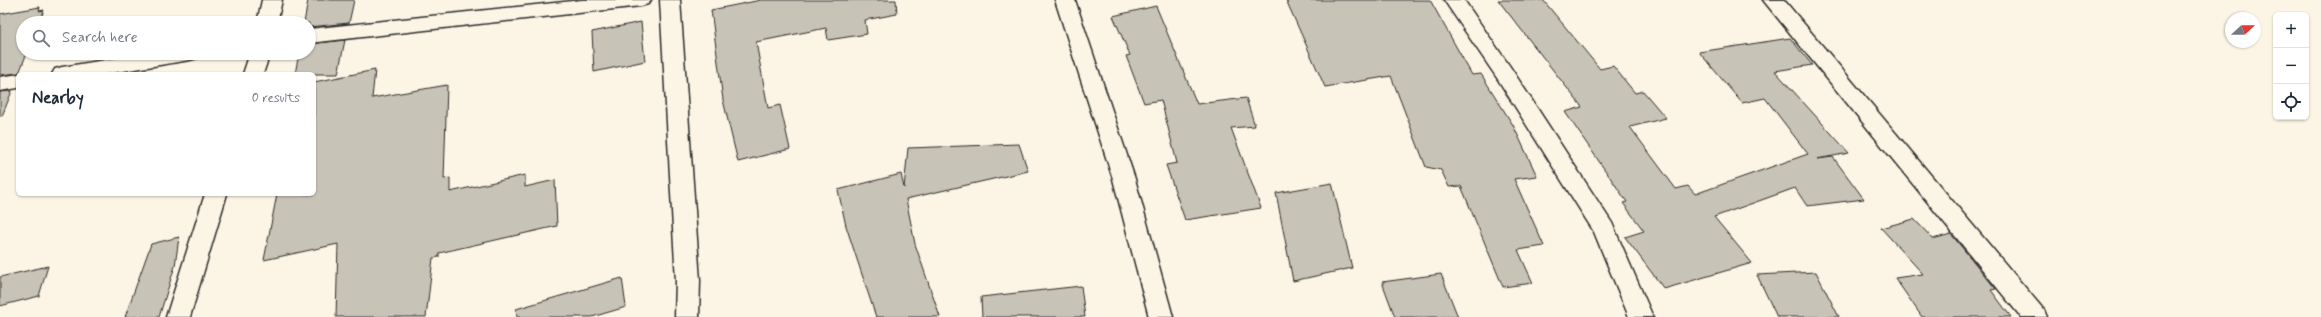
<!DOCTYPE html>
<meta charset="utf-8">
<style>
:root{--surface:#fff;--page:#f2f2f3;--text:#1f2937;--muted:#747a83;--line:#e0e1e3}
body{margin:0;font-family:Mynerve,sans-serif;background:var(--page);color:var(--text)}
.controls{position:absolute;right:12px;top:12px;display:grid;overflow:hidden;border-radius:6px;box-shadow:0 1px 3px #0004}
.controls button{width:36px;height:36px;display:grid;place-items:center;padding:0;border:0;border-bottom:1px solid var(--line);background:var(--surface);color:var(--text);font:20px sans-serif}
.compass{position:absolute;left:2225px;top:12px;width:36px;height:36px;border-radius:50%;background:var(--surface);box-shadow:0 1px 3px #0004;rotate:69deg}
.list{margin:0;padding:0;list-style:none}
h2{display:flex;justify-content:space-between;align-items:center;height:52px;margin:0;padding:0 16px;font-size:17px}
h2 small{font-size:13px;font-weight:400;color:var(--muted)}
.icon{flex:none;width:22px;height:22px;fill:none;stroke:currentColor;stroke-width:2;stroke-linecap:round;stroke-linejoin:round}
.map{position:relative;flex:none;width:2321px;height:317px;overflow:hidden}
.search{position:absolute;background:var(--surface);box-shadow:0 1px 3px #0004;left:16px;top:16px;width:300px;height:44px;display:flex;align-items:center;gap:10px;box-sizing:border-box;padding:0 14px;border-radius:22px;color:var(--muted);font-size:15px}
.panel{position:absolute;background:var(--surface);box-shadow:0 1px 3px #0004;left:16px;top:72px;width:300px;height:124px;border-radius:6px}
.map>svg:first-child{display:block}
.building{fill:#c8c3b7;stroke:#2b2b2b}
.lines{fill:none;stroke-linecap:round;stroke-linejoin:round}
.street-casing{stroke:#2b2b2b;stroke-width:3}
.street{fill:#fcf5e5;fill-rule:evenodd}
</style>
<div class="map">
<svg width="2321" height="317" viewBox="0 0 2321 317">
<rect width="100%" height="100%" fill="#fcf5e5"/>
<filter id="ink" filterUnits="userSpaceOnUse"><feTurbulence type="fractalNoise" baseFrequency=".025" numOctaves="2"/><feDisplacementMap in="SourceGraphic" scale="8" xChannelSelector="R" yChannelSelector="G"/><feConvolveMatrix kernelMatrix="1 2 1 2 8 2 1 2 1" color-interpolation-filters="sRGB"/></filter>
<g filter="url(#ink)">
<g class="building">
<polygon points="308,0 354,0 349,23 309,27 309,23 304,23"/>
<polygon points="761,0 896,0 897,14 865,20 867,34 828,40 826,28 756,42 768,108 780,105 790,149 738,162 723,100 711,10"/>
<polygon points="1286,0 1430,0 1472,75 1481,74 1513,125 1537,176 1514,179 1544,246 1518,250 1533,283 1503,287 1461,186 1449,187 1441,170 1426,167 1391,76 1325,87"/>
<polygon points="1498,0 1543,0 1600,69 1613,66 1635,93 1643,91 1666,118 1630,127 1676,189 1688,186 1695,194 1808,154 1765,98 1742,103 1699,52 1790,38 1812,65 1775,71 1849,153 1817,159 1833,157 1864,199 1807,206 1795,188 1714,217 1752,263 1664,289 1625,237 1644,231 1623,203 1627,202 1565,112 1582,107"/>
<polygon points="1156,6 1197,104 1246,98 1255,126 1231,128 1261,208 1185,220 1166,165 1177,163 1161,100 1144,103 1126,56 1130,55 1113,16"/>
<polygon points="40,7 39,11 44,10 39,23 23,23 23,53 27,53 19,73 0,75 0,14"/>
<polygon points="641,22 645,61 594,72 592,32"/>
<polygon points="345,40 338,74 295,74 299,53 309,53 309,44"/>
<polygon points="375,70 372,98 447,85 444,179 450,178 450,192 525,175 525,187 555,180 557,226 439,253 439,257 433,258 426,317 336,317 338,244 264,260 277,194 314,194 314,82"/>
<polygon points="12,91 2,116 0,116 0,92"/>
<polygon points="1019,144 1028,171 906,199 915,244 940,317 876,317 846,226 838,190 901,174 904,188 908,148"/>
<polygon points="1332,183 1352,268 1293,281 1276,193"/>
<polygon points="1914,219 1933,239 1951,234 1996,289 1991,290 2011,317 1922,317 1895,278 1923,274 1881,228"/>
<polygon points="179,237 175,266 159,317 125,317 151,244"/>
<polygon points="48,266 39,296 0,306 0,277"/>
<polygon points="1816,272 1839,317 1777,317 1757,275"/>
<polygon points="1441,274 1458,317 1395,317 1382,282"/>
<polygon points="622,278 626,307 592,317 517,317 516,309"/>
<polygon points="1081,286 1085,317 982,317 981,297"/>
</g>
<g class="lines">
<g class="street-casing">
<g id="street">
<polygon points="262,0 282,0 277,23 257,23"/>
<polygon points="582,0 651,0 648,4 641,6 309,43 309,29"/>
<polygon points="660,0 680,0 700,281 699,317 675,317 676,281"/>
<polygon points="1055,0 1075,0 1135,179 1173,317 1149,317 1113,179"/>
<polygon points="1444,0 1464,0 1511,68 1612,223 1653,317 1629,317 1594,232 1497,78"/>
<polygon points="1763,0 1784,0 2044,310 2047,317 2021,317"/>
<polygon points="148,53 200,53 197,58 190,60 105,74 52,74 55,69 62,67"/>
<polygon points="250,53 270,53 263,74 243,74"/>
<polygon points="19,74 18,88 0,91 0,77"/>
<polygon points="205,194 227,194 190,317 166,317"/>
</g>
</g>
<use href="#street" class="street"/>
</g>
</g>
</svg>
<div class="controls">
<button>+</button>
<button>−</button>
<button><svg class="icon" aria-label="locate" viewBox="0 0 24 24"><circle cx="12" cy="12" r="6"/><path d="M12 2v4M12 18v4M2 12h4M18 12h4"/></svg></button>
</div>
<svg class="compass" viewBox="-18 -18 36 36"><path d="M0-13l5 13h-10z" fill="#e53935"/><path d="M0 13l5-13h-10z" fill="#747a83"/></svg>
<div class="search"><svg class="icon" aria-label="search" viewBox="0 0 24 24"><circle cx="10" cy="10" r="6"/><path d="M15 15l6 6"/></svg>Search here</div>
<section class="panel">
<h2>Nearby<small>0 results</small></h2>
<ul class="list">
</ul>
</section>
</div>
